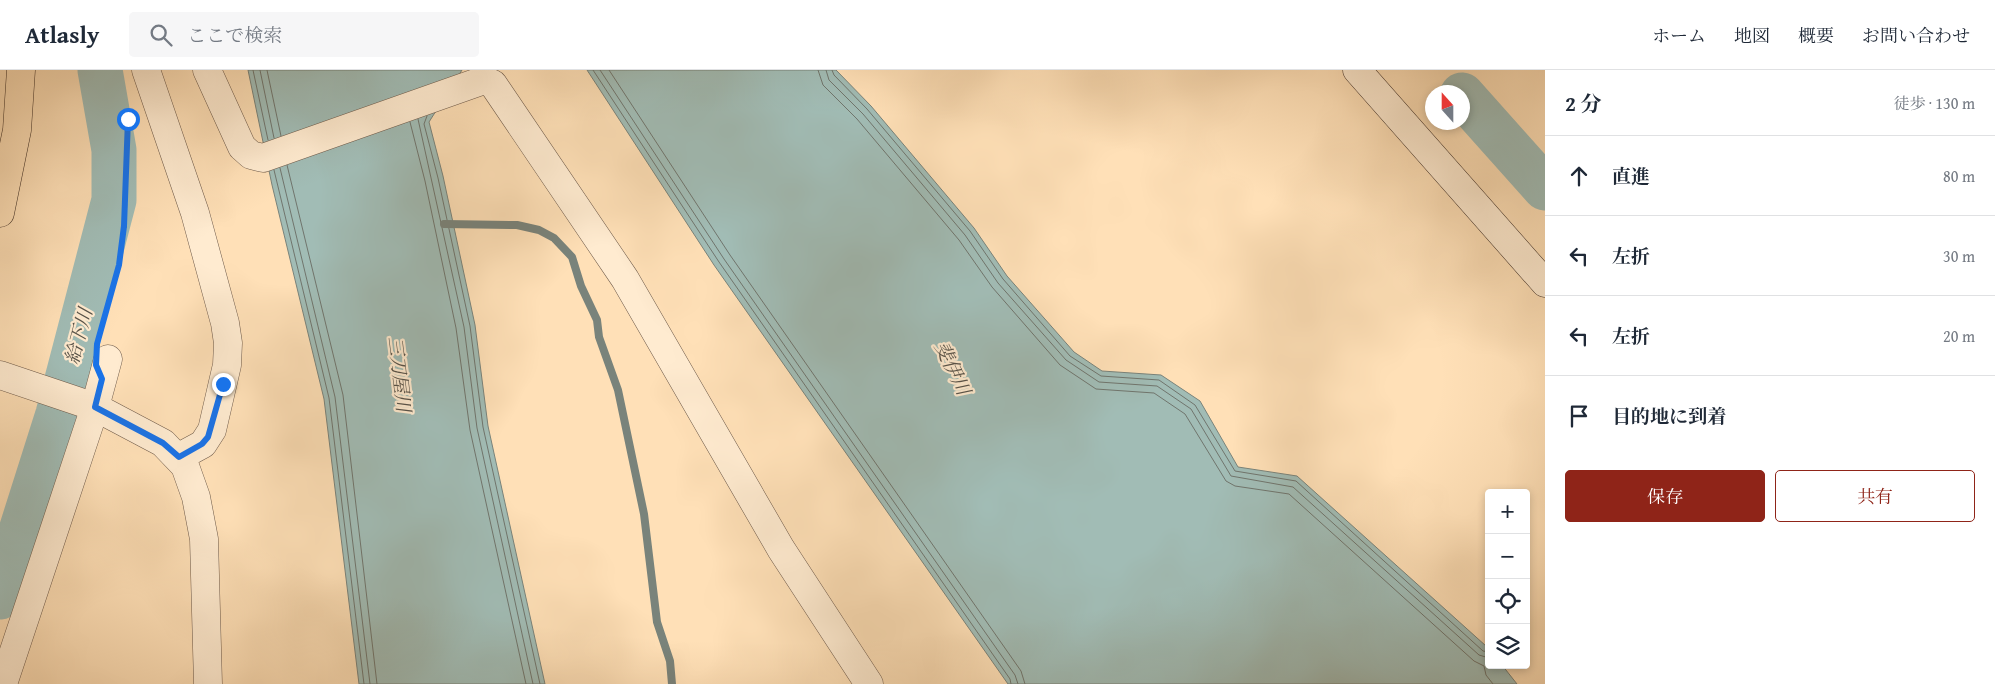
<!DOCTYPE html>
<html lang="ja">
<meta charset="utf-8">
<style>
:root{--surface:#fff;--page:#f6f6f7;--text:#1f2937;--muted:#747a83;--line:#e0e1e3;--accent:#8f2418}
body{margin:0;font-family:"Gentium Book Plus","Noto Serif JP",serif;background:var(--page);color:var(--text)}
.controls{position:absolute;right:15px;bottom:15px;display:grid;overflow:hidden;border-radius:5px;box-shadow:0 2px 8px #0003}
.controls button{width:45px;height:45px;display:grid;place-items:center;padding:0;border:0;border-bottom:1px solid var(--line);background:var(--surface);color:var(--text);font:25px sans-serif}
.compass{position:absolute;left:1425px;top:15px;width:45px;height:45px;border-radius:50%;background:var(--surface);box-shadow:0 2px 8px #0003;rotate:339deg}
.stop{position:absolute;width:15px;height:15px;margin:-11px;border:4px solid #1a73e8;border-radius:50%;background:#fff}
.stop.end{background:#1a73e8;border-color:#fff;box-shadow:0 1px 5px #0008}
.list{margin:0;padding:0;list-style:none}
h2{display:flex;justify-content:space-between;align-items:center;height:65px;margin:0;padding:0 20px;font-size:21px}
h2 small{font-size:16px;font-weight:400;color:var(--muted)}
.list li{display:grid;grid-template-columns:32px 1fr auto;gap:15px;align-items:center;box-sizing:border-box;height:80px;padding:0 20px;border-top:1px solid var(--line)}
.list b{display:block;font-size:19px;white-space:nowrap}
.list em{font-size:16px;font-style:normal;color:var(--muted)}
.actions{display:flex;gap:10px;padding:15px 20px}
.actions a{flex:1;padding:11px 0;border:1px solid var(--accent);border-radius:5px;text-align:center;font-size:18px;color:var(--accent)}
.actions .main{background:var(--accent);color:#fff}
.icon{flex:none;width:28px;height:28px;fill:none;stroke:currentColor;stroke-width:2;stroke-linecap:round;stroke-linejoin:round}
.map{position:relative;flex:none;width:1545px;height:614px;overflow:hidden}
header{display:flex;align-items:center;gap:30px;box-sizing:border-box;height:70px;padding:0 25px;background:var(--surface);border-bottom:1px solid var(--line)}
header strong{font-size:24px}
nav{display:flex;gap:28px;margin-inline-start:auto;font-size:18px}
.search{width:350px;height:45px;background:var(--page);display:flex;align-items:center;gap:12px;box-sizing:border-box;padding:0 18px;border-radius:5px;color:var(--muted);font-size:19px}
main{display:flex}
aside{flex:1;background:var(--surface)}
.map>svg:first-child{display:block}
.water{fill:#a1bcb5;stroke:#79837b}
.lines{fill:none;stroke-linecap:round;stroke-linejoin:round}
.shore{stroke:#70756d;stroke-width:1}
.stream{stroke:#79837b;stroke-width:8}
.river{stroke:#a1bcb5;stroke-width:45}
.minor-casing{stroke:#6e5a4a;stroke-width:29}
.secondary-casing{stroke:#3e2e25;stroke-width:29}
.primary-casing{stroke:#3e2e25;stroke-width:29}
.path{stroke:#3e2e25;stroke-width:3;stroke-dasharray:4 2.5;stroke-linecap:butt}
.minor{stroke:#ffebd0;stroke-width:28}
.secondary{stroke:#ffebd0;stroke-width:28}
.primary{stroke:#ffe0b7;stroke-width:28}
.route{stroke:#1a73e8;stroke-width:6}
.labels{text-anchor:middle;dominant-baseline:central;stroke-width:4.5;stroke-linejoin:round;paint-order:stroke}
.water-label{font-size:19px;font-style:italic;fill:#575249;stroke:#ffebd0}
</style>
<header>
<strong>Atlasly</strong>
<div class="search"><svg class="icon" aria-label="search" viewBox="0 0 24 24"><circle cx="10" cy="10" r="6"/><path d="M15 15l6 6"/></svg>ここで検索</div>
<nav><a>ホーム</a><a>地図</a><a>概要</a><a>お問い合わせ</a></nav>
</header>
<main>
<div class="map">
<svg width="1545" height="614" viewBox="0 0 1545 614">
<rect width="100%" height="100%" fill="#ffe0b7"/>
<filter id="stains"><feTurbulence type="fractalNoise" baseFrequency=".004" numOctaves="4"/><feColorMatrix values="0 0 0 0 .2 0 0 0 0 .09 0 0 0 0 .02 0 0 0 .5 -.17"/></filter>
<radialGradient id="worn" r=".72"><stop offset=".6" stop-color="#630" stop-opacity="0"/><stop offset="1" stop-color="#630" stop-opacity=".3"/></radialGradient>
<g class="water">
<polygon points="248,0 462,0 429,52 443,106 475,255 488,356 545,614 359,614 324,329 272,115"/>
<polygon points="587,0 836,0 871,36 974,158 1007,206 1074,282 1102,301 1161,305 1200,331 1238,397 1297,406 1486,576 1489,579 1489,595 1502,595 1517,614 1008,614 714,195"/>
</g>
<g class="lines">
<g class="shore">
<polyline points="253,0 268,70"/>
<polyline points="260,0 274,68"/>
<polyline points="267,0 281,66"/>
<polyline points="593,0 719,192 1010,609 1011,614"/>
<polyline points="600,0 724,189 1015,605 1018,614"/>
<polyline points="609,0 730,185 1021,601 1025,614"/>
<polyline points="818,0 823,15 857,49 959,170 992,217 1060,295 1096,319 1154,323 1185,344 1226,411 1235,416 1289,424 1474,591 1484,596 1486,605 1493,614"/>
<polyline points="826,0 829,10 863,44 965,165 998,213 1066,290 1099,312 1157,316 1191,339 1231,406 1293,417 1479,585 1489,588"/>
<polyline points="832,0 834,5 867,39 970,161 1003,209 1070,286 1101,306 1159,310 1195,335 1235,401 1296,411 1483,581 1489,582"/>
<polyline points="427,46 424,54 438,108 470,256 483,357 540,614"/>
<polyline points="418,49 464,257 477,358 533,614"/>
<polyline points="410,52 425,111 456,258 470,360 526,614"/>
<polyline points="287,95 343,325 377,614"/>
<polyline points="280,98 335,327 370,614"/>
<polyline points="274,100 329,328 364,614"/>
</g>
<polyline class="stream" points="444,154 517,155 539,160 554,168 572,187 581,216 597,250 599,267 618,320 644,444 657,552 670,591 672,614"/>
<g class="river">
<polyline points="1462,25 1545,118"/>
<polyline points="0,527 58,344 114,130 114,80 100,0"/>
</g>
<g class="minor-casing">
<g id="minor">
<polyline points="146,0 195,143 225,253 228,273 227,295 212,360 203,374 179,387"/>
<polyline points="207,0 242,77 251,85 263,88 484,10 493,14 625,209 781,479 869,614"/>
<polyline points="0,305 95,337 163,373 185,396 196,427 204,469 208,614"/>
<polyline points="3,614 95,337 108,289"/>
</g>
</g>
<g class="secondary-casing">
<polyline id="secondary" points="1357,0 1545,213"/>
</g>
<g class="primary-casing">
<polyline id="primary" points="0,143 17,60 21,0"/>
</g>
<polyline class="path" points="99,265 119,195 125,156 128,49"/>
<use href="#minor" class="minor"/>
<use href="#secondary" class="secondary"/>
<use href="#primary" class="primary"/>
</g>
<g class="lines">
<polyline class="route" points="128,49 124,156 119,195 97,274 96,295 102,309 95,337 163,373 179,387 202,374 208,367 223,314"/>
</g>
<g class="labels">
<g class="water-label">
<text transform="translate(78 266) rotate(-75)">給下川</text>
<text transform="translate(953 298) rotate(64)">斐伊川</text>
<text transform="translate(400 304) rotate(83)">三刀屋川</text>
</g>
</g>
<rect width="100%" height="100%" filter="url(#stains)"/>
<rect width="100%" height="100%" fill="url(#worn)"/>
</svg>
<div class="controls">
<button>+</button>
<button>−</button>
<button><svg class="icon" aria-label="locate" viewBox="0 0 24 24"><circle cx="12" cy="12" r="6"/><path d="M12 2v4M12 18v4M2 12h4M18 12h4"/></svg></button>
<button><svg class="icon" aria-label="layers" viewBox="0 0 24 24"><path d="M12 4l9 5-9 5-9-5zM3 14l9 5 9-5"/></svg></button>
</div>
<svg class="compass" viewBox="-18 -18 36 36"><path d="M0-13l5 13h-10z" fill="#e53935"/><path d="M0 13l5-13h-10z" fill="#747a83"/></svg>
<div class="stop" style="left:128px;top:49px"></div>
<div class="stop end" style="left:223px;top:314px"></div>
</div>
<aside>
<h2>2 分<small>徒歩 · 130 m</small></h2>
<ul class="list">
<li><svg class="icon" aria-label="ahead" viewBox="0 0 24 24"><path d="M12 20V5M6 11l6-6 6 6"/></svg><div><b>直進</b></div><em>80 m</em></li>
<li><svg class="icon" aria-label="left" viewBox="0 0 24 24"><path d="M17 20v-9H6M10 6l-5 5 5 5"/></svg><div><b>左折</b></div><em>30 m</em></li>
<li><svg class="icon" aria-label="left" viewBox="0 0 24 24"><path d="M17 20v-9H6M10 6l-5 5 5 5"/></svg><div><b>左折</b></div><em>20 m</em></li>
<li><svg class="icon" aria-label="arrive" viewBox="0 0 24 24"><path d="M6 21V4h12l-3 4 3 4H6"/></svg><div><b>目的地に到着</b></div></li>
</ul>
<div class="actions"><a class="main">保存</a><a>共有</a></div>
</aside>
</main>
